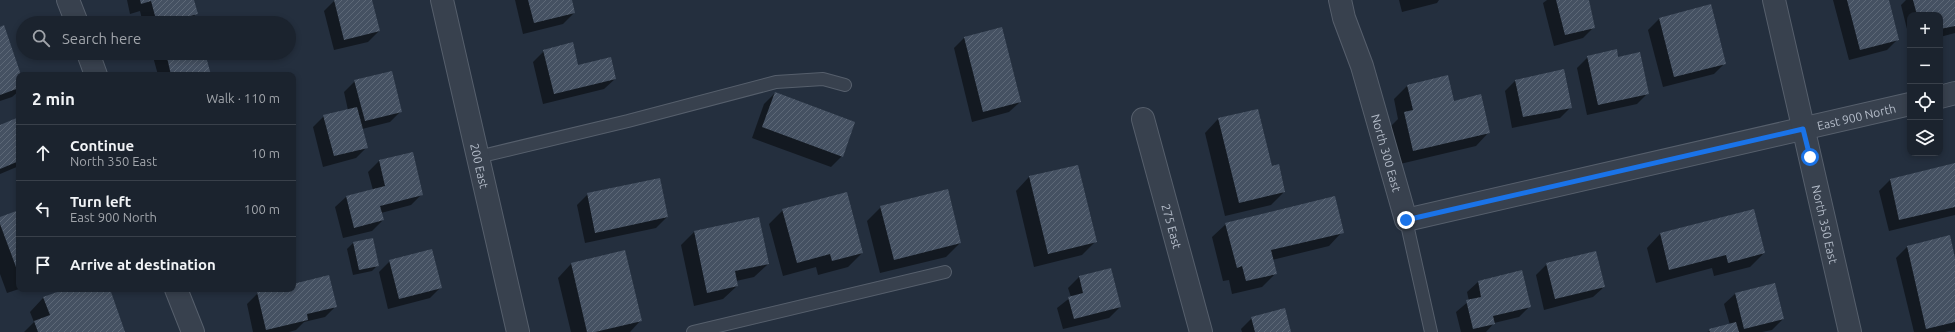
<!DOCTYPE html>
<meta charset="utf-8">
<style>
:root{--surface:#1b232e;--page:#282f3a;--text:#f1f3f6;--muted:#a0a4aa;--line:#39404a}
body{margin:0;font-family:Ubuntu,sans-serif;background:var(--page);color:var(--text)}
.controls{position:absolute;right:12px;top:12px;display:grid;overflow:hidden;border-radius:8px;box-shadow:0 2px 6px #0003}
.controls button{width:36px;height:36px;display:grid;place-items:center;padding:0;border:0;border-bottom:1px solid var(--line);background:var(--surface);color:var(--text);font:20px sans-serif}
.stop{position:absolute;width:12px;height:12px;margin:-9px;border:3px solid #1a73e8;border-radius:50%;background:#fff}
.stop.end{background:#1a73e8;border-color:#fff;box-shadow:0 1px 4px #0008}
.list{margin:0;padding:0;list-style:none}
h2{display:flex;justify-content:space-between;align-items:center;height:52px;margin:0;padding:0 16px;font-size:17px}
h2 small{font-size:13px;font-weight:400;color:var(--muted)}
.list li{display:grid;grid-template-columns:26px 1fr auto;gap:12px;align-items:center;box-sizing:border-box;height:56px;padding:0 16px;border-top:1px solid var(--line)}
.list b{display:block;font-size:15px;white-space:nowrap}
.list p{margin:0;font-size:13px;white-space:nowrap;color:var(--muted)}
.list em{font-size:13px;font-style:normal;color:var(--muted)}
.icon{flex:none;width:22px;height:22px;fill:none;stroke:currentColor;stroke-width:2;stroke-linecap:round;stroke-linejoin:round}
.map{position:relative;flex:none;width:1955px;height:332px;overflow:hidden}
.search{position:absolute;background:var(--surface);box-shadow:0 2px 6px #0003;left:16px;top:16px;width:280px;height:44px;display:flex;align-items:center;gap:10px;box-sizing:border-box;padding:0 14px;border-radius:22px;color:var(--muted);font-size:15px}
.panel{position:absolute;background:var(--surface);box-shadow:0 2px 6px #0003;left:16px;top:72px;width:280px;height:220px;border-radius:8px}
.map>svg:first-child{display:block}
.shadow{fill:#0007}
.building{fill:url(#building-hatch)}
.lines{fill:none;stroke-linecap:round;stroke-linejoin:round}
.lane-casing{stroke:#565f6c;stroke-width:14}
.street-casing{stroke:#565f6c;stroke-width:24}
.lane{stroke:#38414e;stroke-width:12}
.street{stroke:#38414e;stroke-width:22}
.route{stroke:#1a73e8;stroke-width:5}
.labels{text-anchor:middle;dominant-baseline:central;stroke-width:3;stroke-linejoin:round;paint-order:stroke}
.street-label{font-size:12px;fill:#b4bcc9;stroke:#1d2633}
</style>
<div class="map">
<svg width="1955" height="332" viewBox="0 0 1955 332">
<defs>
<pattern id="building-hatch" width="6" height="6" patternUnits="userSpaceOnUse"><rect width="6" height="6" fill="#455162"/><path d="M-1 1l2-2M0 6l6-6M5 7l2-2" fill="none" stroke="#5d6877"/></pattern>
</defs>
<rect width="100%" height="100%" fill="#242f3e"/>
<g class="shadow">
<polygon points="127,0 193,0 196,14 187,23 143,23 140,11 130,14"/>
<polygon points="335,0 371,0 379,31 368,42 334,50 324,11"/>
<polygon points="515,0 571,0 574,13 563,24 523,34"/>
<polygon points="1399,0 1439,0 1437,3 1402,12"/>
<polygon points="1547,0 1587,0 1594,27 1583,38 1554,46 1543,3"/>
<polygon points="1833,0 1888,0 1898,39 1887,50 1849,60"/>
<polygon points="1906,0 1955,0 1955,33 1940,37 1940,15 1910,15 1910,41 1901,5"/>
<polygon points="1710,5 1725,63 1714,74 1663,87 1648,30 1659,19"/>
<polygon points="0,28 20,75 19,91 12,97 0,101"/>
<polygon points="965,37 1020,102 1009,112 972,122 954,48"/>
<polygon points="544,51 577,66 615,79 604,89 543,104 533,62"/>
<polygon points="152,53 204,53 210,75 158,75"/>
<polygon points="1588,57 1618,58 1648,93 1637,104 1587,115 1577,68"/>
<polygon points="1516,80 1571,107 1560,118 1512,128 1505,91"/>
<polygon points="355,81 401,111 390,122 362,129 367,147 356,158 323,167 313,127 324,116 348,110 344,92"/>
<polygon points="1407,86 1453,102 1489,132 1476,146 1400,164 1390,127 1398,119 1394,99"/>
<polygon points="775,93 842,156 831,167 752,138 764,104"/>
<polygon points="19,118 19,166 0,174 0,126"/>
<polygon points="1218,119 1271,167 1284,192 1271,205 1225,216 1205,133"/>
<polygon points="412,153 422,194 411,205 381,213 383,220 372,231 343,238 335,207 346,197 373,190 368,172 379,161"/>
<polygon points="1955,165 1955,215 1889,231 1879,191 1890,180"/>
<polygon points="1029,177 1096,241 1082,255 1034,267 1016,191"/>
<polygon points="588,194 667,217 656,228 585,243 577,205"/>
<polygon points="881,207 960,243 946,257 880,273 867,221"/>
<polygon points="783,210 862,253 848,267 818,275 816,267 783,276 769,224"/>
<polygon points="19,211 19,289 7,293 0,274 0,218"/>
<polygon points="1226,224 1342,232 1329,246 1272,260 1276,273 1262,287 1232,294 1229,280 1223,281 1212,237"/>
<polygon points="694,232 768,264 754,277 736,281 737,286 723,299 694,306 681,245"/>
<polygon points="1660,234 1764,253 1750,267 1714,276 1712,268 1656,283 1647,248"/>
<polygon points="353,243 378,265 372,271 353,275 347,249"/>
<polygon points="1907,247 1955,262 1955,330 1945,332 1914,332 1896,258"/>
<polygon points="390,261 441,287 430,298 388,309 379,272"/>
<polygon points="571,264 641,320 630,332 571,332 558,278"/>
<polygon points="1547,264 1604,287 1593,297 1544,310 1536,275"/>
<polygon points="1079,277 1120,307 1109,318 1063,329 1057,308 1071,297 1068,288"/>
<polygon points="1478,282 1530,306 1519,317 1494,323 1486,332 1461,332 1456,312 1469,301 1467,292"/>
<polygon points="293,285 336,306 325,317 304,322 296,330 289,332 253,332 247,304 258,293 275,289 293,289"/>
<polygon points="69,289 109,289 124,332 24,332 34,322 30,312 43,298"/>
<polygon points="1735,294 1783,319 1772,330 1762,332 1707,332 1730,325 1724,304"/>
<polygon points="1252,318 1290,332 1242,332 1241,329"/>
</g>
<g class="building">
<polygon points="140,0 194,0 198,14 163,23 157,23 151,1 141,4"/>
<polygon points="334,0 372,0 380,31 344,40"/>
<polygon points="528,0 572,0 575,13 534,23"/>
<polygon points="1556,0 1589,0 1595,28 1565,35"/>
<polygon points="1847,0 1889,0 1899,40 1860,50"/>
<polygon points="1913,0 1955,0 1955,26 1940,29 1940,15 1917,15"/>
<polygon points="1711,4 1726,64 1674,77 1659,18"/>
<polygon points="4,25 21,75 19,75 19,88 0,95 0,27"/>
<polygon points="1002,27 1021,102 983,112 964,37"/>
<polygon points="573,42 578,65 611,57 616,79 554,94 543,50"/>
<polygon points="1617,49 1618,57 1640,52 1649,94 1598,105 1587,56"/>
<polygon points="166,53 205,53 211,75 171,75"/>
<polygon points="1564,69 1572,108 1523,117 1515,80"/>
<polygon points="392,71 402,112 365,121 354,80"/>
<polygon points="1448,75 1454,101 1481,94 1490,133 1413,151 1404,112 1413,110 1407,85"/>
<polygon points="775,92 855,122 843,157 762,127"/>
<polygon points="357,107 368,148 334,156 323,115"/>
<polygon points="1258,109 1272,166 1279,164 1285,192 1239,203 1218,118"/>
<polygon points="19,117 19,161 0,169 0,125"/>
<polygon points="413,152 423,195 380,206 384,220 354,228 346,196 385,186 379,160"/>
<polygon points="1955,163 1955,207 1899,220 1890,179"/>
<polygon points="1078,165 1097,242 1048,254 1029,176"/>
<polygon points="660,178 668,217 595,233 587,193"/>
<polygon points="948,189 961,243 894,260 880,206"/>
<polygon points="847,192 863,253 832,261 830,254 797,263 782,209"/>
<polygon points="1335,196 1344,233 1271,250 1277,274 1246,281 1242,266 1237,268 1225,223"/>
<polygon points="1754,209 1765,253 1728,263 1726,255 1669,270 1660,233"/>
<polygon points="19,210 19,275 0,224 0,217"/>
<polygon points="759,217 769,264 735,271 738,286 707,293 694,231"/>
<polygon points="1950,235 1955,258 1955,322 1926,329 1907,246"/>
<polygon points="373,238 379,266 359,270 353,242"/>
<polygon points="432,249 442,288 399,299 389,260"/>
<polygon points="625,250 642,321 595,332 587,332 571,263"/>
<polygon points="1596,251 1605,287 1555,299 1546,263"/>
<polygon points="1111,268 1121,307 1074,319 1068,297 1083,293 1079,276"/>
<polygon points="1522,270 1531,307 1493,316 1495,324 1473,329 1466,300 1481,297 1478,281"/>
<polygon points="329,275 337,307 307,314 308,320 266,330 257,292 271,289 293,289 293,284"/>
<polygon points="1775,283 1784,319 1744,329 1735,293"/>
<polygon points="66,289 110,289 125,332 38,332 34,321 50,315 43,297"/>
<polygon points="1285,308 1291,332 1255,332 1251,317"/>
<polygon points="1736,322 1739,332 1710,332 1709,329"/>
</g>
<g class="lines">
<g class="lane-casing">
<g id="lane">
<polyline points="478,157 628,121 776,82 823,79 845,85"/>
<polyline points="1406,220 1431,332"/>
<polyline points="693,332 945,272"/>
</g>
</g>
<g class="street-casing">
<g id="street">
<polyline points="68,0 77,23"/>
<path id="s1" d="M442,0L518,332"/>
<path id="s2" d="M1340,0L1344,18L1362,66L1406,220L1910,104"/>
<path id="s3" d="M1774,0L1850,332"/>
<polyline points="88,53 96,75"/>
<polyline points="1940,97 1955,93"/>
<path id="s4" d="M1143,119L1201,332"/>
<polyline points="176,289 193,332"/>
</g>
</g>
<use href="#lane" class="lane"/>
<use href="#street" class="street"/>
</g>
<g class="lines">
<polyline class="route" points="1406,220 1803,129 1810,157"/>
</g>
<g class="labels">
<g class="street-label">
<text stroke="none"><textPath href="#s2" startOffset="692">East 900 North</textPath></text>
<text stroke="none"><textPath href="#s2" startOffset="160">North 300 East</textPath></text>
<text stroke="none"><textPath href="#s1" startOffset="170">200 East</textPath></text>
<text stroke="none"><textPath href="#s3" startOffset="230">North 350 East</textPath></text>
<text stroke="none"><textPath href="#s4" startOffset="111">275 East</textPath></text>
</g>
</g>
</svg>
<div class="controls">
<button>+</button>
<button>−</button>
<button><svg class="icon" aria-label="locate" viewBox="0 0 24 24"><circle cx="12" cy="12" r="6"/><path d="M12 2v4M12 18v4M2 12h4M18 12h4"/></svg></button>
<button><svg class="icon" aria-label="layers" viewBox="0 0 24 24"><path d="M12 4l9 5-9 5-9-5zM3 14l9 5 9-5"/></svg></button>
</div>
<div class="stop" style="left:1810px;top:157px"></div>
<div class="stop end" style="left:1406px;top:220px"></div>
<div class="search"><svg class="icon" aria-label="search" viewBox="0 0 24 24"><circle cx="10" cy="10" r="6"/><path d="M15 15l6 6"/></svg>Search here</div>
<section class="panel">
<h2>2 min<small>Walk · 110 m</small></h2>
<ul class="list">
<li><svg class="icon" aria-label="ahead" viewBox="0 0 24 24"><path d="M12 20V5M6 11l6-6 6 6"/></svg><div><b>Continue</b><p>North 350 East</p></div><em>10 m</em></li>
<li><svg class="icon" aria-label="left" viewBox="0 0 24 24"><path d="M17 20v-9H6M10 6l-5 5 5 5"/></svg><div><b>Turn left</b><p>East 900 North</p></div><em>100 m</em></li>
<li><svg class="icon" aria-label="arrive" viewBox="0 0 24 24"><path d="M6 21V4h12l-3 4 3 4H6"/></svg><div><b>Arrive at destination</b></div></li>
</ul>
</section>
</div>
